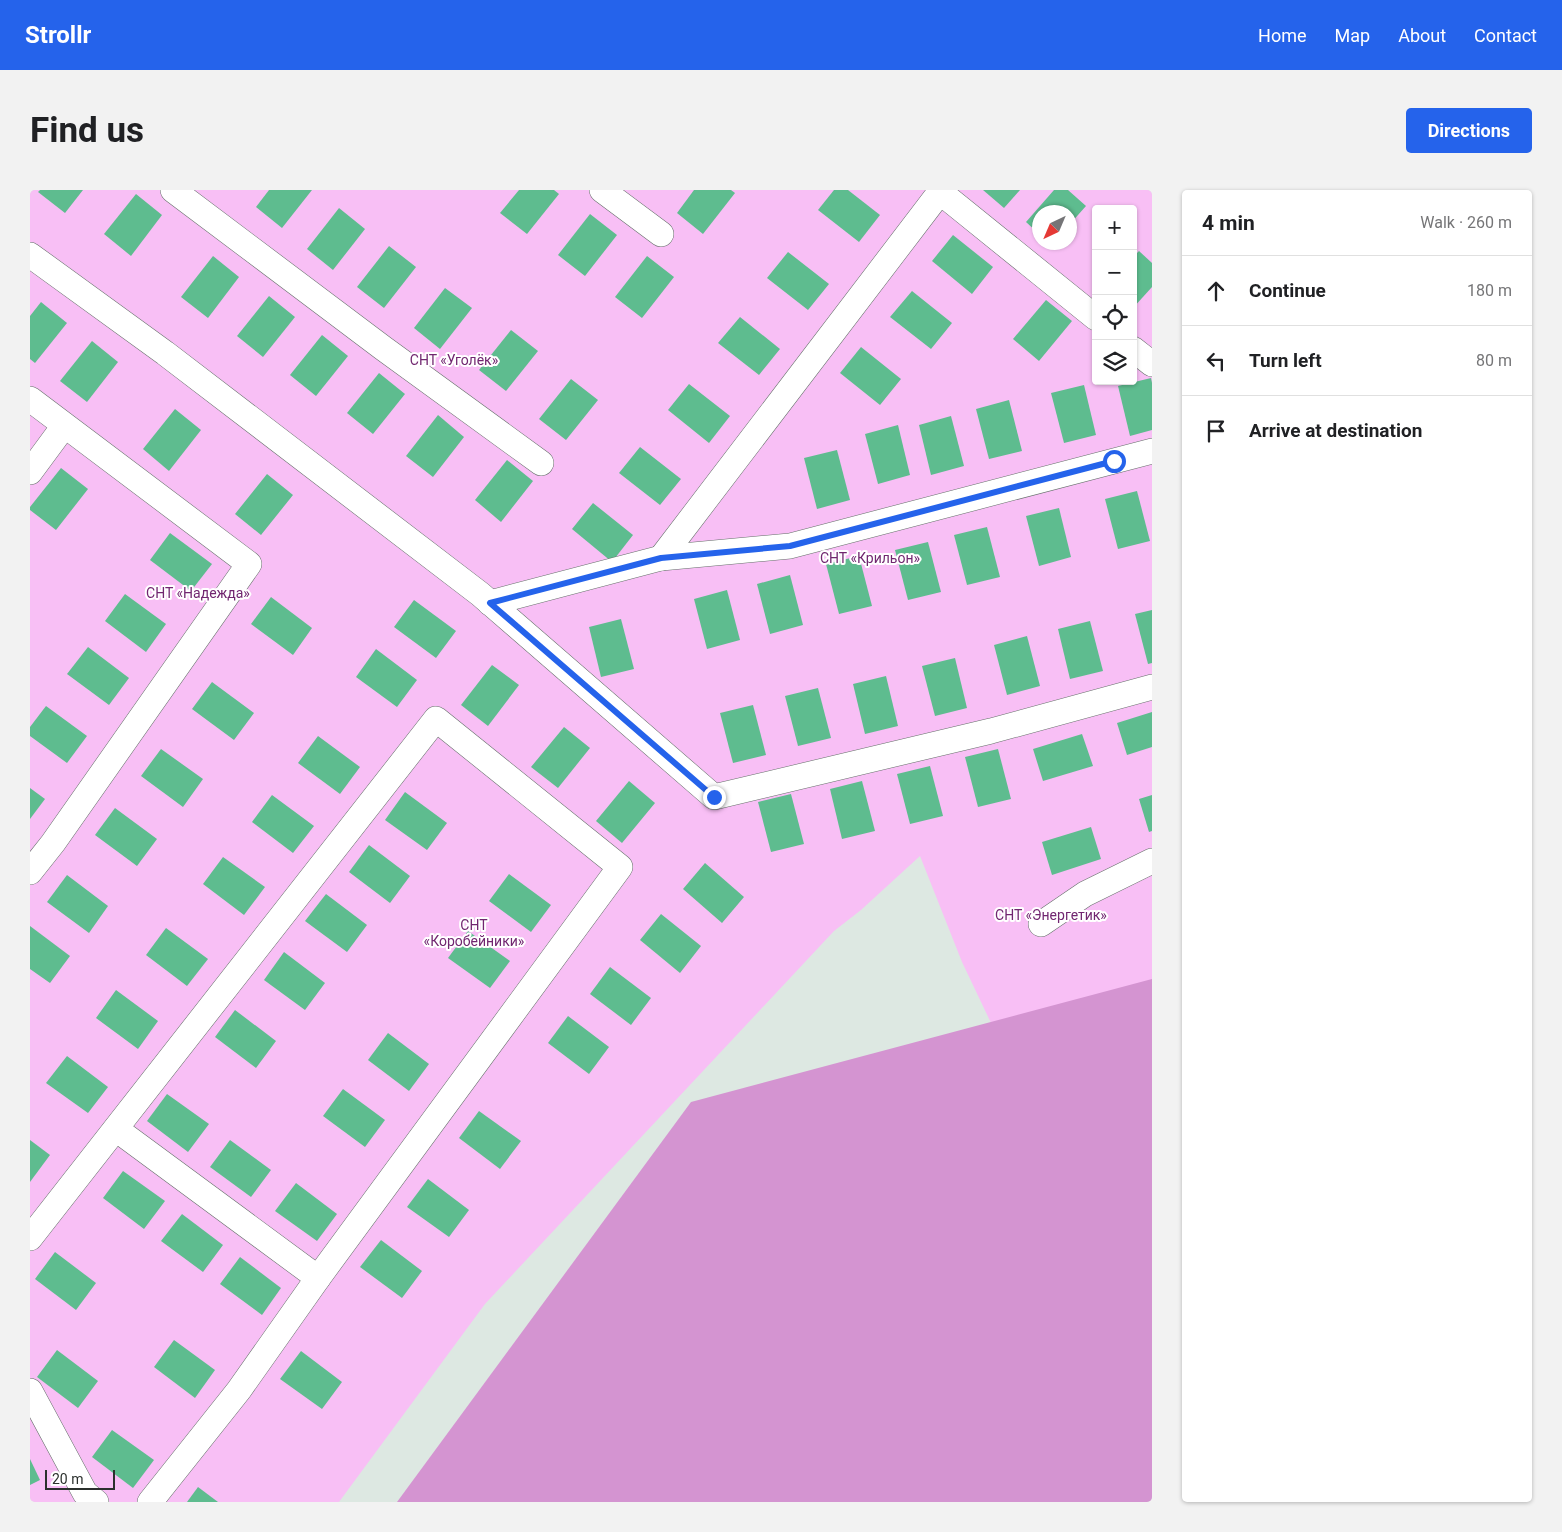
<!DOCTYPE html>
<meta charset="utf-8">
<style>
:root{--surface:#fff;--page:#f2f2f2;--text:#202124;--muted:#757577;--line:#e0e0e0;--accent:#2563eb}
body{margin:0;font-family:Roboto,sans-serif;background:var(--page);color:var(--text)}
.controls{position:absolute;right:15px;top:15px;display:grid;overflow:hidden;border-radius:5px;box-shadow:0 1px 4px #0004}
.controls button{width:45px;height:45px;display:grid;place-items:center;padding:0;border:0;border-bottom:1px solid var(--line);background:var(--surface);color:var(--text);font:25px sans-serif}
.compass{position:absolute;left:1002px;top:15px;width:45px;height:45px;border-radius:50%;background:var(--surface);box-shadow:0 1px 4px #0004;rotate:224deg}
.scale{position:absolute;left:15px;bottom:12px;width:70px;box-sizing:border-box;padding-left:5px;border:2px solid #2b302d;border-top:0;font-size:14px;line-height:18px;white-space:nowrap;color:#2b302d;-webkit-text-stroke:4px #fff;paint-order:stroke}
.stop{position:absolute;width:15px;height:15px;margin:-11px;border:4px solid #2563eb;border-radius:50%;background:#fff}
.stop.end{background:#2563eb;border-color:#fff;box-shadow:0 1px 5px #0008}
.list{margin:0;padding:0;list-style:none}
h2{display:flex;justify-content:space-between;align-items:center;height:65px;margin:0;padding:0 20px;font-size:21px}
h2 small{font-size:16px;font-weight:400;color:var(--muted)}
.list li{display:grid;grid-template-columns:32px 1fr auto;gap:15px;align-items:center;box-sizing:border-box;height:70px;padding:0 20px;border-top:1px solid var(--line)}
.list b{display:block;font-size:19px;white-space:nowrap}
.list em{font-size:16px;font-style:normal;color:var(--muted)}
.icon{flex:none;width:28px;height:28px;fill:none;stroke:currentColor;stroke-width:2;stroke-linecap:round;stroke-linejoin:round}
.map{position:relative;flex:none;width:1122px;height:1312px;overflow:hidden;border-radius:5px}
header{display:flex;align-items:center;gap:30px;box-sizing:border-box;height:70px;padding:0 25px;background:var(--accent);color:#fff}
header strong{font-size:24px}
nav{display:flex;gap:28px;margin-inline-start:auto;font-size:18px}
.intro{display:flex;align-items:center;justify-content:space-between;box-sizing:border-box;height:120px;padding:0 30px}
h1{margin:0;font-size:35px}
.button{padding:12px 22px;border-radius:5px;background:var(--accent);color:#fff;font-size:18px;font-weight:700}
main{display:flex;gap:30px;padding:0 30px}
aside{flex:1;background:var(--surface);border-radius:5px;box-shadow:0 1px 4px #0004}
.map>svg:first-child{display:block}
.green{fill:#f8bff5;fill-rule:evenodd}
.forest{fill:#d494d1}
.building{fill:#5ebc8f}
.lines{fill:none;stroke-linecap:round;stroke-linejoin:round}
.minor-casing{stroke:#66706b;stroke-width:26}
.minor{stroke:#fff;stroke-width:25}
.route{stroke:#2563eb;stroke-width:6}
.labels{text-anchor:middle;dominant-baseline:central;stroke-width:4;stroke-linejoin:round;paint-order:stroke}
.park-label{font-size:14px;fill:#712670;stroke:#fff}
</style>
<header>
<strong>Strollr</strong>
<nav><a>Home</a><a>Map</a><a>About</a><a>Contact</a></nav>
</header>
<div class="intro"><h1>Find us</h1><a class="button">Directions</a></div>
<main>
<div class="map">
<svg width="1122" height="1312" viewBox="0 0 1122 1312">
<rect width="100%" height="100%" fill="#dde8e2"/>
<path class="green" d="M0,0H1122V947L1030,978L932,772L890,666L831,720L804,741L455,1114L309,1312H0ZM1066,19H1103V191H1066ZM1009,22H1040V52H1009Z"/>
<polygon class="forest" points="1122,789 1122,1312 367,1312 661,912"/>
<g class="building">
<polygon points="10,0 53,0 35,23 8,2"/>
<polygon points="239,0 282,0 252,38 226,17"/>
<polygon points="489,0 524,0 529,4 497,44 470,23"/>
<polygon points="664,0 701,0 705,3 673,44 647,23"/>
<polygon points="804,0 818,0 850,25 829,52 788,20"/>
<polygon points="953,0 990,0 974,18"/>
<polygon points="1024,0 1038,0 1056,16 1040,34 1040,22 1009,22 1009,44 996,32"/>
<polygon points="106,4 132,25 101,66 74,44"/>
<polygon points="309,18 335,39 303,80 277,59"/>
<polygon points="560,24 587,45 555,86 528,65"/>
<polygon points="923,45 963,77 942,104 902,71"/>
<polygon points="359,56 386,77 354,118 327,97"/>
<polygon points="1109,61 1122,73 1122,97 1103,118 1103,67"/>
<polygon points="758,62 799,94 778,120 737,88"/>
<polygon points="183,66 209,87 178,128 151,107"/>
<polygon points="617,66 644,87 612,128 585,107"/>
<polygon points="415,98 442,118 410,159 384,138"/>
<polygon points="882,101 922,133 901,159 860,127"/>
<polygon points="239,106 265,127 233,167 207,146"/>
<polygon points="1016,110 1042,131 1009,171 983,149"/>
<polygon points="11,112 37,133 5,173 0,169 0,126"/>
<polygon points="710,127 750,159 729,185 688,153"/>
<polygon points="481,140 508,161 476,201 449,180"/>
<polygon points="292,145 318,166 286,206 260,185"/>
<polygon points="62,151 88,172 57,212 30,191"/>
<polygon points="831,157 871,189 850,215 810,183"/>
<polygon points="349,183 375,204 343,244 317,223"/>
<polygon points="1121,188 1122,193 1122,240 1100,246 1088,196"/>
<polygon points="541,189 568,210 536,250 509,229"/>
<polygon points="659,194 700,226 679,253 638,220"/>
<polygon points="1054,195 1066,245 1034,253 1021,203"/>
<polygon points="979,210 992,261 959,269 946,219"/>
<polygon points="145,219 171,240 139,281 113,259"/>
<polygon points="408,225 434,247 403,287 376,266"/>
<polygon points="921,226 934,276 901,285 889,235"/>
<polygon points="868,235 880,285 848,294 835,244"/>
<polygon points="610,257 651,289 630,315 589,283"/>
<polygon points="807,260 820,310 787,319 774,268"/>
<polygon points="477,270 503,291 471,332 445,310"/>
<polygon points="31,278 58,299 26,340 0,320 0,317"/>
<polygon points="237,284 263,305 231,345 205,324"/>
<polygon points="1107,301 1120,351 1088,359 1075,309"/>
<polygon points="563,313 603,345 582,372 542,339"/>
<polygon points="1029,318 1041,367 1009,376 996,326"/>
<polygon points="957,337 970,387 937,395 924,345"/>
<polygon points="140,343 182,374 161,401 120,370"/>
<polygon points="898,352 911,402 878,410 865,360"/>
<polygon points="829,366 842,416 809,424 796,374"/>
<polygon points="760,385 773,435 740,444 727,394"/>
<polygon points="697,400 710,450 677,459 664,409"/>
<polygon points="95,404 136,434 116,462 75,431"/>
<polygon points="241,407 282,438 263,465 221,434"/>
<polygon points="384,410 426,441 406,468 364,437"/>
<polygon points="1122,420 1122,473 1118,474 1105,424"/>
<polygon points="591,429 604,479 571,487 559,437"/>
<polygon points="1060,431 1073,481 1040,489 1028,439"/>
<polygon points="997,446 1010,496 977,505 964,455"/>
<polygon points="58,457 99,488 79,515 37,484"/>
<polygon points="346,459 387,490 367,517 326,487"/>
<polygon points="925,468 937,518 905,526 892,476"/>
<polygon points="462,475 489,495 458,536 431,515"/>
<polygon points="856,486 868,536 835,544 823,494"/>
<polygon points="182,492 224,523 204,550 162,519"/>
<polygon points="788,498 801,548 768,556 755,506"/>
<polygon points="723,515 736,565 703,573 690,523"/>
<polygon points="16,516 57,546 37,573 0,546 0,537"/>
<polygon points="1122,522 1122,557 1097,565 1087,533"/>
<polygon points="534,537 560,558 528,598 501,577"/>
<polygon points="1052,544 1063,576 1013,591 1003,559"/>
<polygon points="288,546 330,577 310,604 268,573"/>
<polygon points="131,559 173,589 153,617 111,586"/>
<polygon points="968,559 981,609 948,617 935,567"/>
<polygon points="900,576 913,626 880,634 867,584"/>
<polygon points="599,591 625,613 592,653 566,631"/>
<polygon points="832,591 845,641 812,649 800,599"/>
<polygon points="0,598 15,609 0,629"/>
<polygon points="375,602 417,633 397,660 355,630"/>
<polygon points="761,604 774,654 741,662 728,612"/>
<polygon points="242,605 284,636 263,663 222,632"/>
<polygon points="1122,605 1122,641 1119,642 1109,609"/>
<polygon points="85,618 127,649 107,676 65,645"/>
<polygon points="1061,637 1071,669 1022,685 1012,652"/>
<polygon points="339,655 380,686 360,713 319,682"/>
<polygon points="193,667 235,697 214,725 173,694"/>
<polygon points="675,673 714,707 692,733 653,699"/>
<polygon points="479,684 521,715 501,742 459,711"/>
<polygon points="37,685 78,716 59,743 17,712"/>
<polygon points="296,704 337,735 317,762 275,731"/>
<polygon points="631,724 671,756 650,783 610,750"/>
<polygon points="0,736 40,766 20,793 0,779"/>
<polygon points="136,738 178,769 157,796 116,765"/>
<polygon points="438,741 480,771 460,798 418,768"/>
<polygon points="254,762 295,793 275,820 234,790"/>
<polygon points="580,777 621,808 601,835 560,804"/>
<polygon points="86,800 128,831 108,859 66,828"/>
<polygon points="205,820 246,851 226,878 185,847"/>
<polygon points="538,826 579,857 559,884 518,853"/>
<polygon points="358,843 399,874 379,901 338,870"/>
<polygon points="37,866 78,897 58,923 16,893"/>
<polygon points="313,899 355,930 335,957 293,926"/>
<polygon points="137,904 179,934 158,962 117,931"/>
<polygon points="449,921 491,951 470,979 429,948"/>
<polygon points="0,950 20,965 0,992"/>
<polygon points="200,950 241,980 221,1007 180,977"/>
<polygon points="93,981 135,1011 114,1039 73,1008"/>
<polygon points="398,989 439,1020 419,1047 377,1017"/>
<polygon points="266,993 307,1024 287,1051 245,1021"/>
<polygon points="152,1024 193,1055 173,1082 131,1051"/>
<polygon points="351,1050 392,1081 372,1108 330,1077"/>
<polygon points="25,1062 66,1093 46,1120 5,1089"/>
<polygon points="210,1067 251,1098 232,1125 190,1094"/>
<polygon points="144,1150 185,1180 165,1208 124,1177"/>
<polygon points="27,1160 68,1191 48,1218 7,1187"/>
<polygon points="271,1161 312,1192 292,1219 250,1189"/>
<polygon points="82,1240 124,1270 103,1298 62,1267"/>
<polygon points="0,1269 10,1290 0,1295"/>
<polygon points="168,1297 188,1312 157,1312"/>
</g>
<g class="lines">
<g class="minor-casing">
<g id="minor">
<polyline points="143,0 353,158 511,273"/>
<polyline points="572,0 631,44"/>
<polyline points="0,65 135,163 450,404 684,607 961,541 1122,497"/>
<polyline points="1103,159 1122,174"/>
<polyline points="0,209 219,374 23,653 0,682"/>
<polyline points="0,282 34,236"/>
<polyline points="631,368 910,2 1066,128"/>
<polyline points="460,413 631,368 760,356 1122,261"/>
<polyline points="1011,734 1055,704 1122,671"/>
<polyline points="86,939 288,1088"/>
<polyline points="0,1048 406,529 590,677 288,1088 209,1200 120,1312"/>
<polyline points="0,1201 55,1303 66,1312"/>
</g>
</g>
<use href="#minor" class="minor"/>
</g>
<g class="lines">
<polyline class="route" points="684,607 460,413 631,368 760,356 1084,271"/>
</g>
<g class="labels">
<g class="park-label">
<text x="424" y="170">СНТ «Уголёк»</text>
<text x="840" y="368">СНТ «Крильон»</text>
<text x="168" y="403">СНТ «Надежда»</text>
<text x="1021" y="725">СНТ «Энергетик»</text>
<text x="444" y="735">СНТ<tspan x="444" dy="16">«Коробейники»</tspan></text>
</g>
</g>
</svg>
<div class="controls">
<button>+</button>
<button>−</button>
<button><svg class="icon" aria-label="locate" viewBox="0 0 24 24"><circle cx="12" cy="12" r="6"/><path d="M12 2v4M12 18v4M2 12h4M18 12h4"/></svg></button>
<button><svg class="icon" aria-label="layers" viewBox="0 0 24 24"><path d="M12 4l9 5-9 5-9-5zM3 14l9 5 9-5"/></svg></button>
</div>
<svg class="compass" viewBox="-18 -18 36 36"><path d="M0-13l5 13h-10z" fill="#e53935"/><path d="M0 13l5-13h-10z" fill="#757577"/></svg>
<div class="scale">20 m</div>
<div class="stop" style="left:1084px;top:271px"></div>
<div class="stop end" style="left:684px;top:607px"></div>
</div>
<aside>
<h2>4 min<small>Walk · 260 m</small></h2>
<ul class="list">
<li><svg class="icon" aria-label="ahead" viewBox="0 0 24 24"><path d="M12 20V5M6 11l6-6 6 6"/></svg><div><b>Continue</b></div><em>180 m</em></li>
<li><svg class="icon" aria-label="left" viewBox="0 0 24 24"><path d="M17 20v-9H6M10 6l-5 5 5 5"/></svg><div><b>Turn left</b></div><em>80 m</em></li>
<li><svg class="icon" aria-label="arrive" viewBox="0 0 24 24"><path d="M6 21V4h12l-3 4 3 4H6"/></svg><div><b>Arrive at destination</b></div></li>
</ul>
</aside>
</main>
